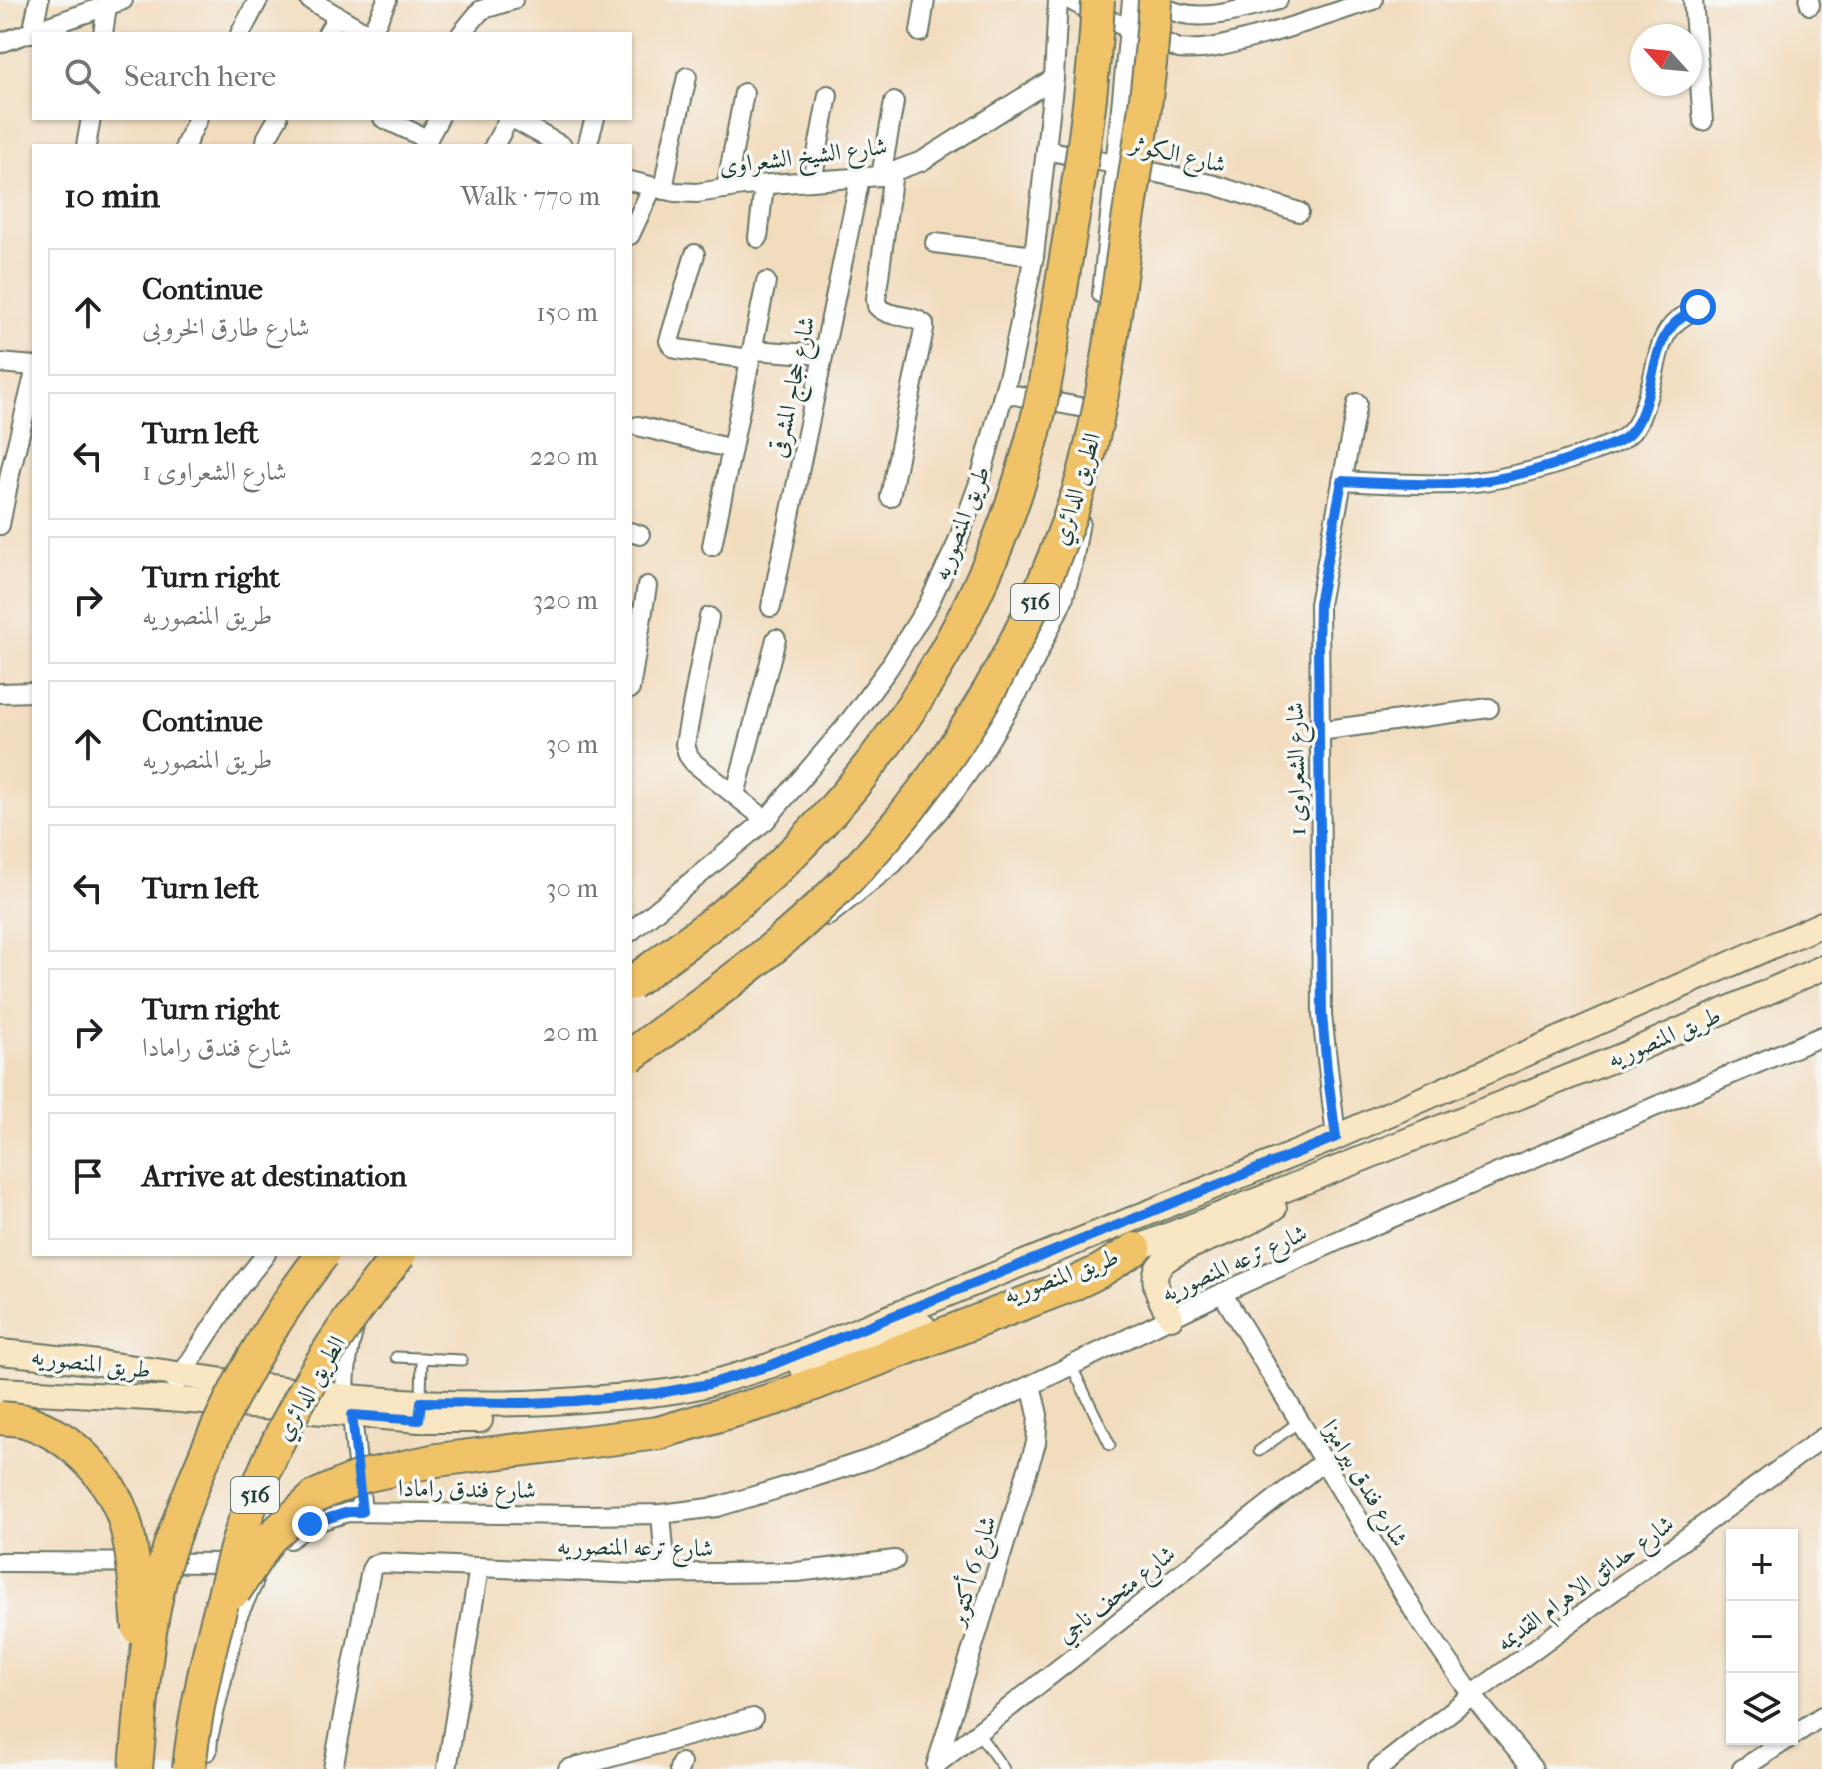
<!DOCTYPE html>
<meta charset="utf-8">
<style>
:root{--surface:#fff;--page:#f2f2f2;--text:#202124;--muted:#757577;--line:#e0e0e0}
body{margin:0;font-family:"IM FELL French Canon",Amiri,serif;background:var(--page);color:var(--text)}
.controls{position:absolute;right:24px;bottom:24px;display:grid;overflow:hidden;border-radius:0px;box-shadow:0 2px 6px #0004}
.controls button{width:72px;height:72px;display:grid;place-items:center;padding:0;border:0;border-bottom:2px solid var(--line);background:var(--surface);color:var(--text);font:40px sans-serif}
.compass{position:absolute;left:1630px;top:24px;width:72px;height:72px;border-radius:50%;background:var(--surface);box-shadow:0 2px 6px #0004;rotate:297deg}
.stop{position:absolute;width:24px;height:24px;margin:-18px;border:6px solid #1a73e8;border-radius:50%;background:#fff}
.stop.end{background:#1a73e8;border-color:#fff;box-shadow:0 2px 8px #0008}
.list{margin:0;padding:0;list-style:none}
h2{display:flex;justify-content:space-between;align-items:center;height:104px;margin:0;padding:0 32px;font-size:34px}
h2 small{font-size:26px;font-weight:400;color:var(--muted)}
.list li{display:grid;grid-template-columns:52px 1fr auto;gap:24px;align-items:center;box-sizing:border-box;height:128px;margin:0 16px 16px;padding:0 16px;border:2px solid var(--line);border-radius:0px}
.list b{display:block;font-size:30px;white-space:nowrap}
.list p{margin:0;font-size:26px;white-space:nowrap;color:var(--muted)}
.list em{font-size:26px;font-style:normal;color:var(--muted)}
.icon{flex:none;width:44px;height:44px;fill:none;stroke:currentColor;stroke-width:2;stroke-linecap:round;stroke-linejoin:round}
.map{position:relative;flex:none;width:1822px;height:1769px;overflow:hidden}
.search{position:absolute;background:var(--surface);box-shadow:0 2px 6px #0004;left:32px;top:32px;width:600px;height:88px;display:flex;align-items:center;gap:20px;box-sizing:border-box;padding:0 28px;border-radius:0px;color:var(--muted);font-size:30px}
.panel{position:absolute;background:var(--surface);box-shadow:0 2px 6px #0004;left:32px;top:144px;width:600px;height:1112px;border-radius:0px}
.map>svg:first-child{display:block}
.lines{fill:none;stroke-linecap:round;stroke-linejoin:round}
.lane-casing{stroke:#697564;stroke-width:13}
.street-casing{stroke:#697564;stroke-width:22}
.secondary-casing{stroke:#697564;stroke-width:28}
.highway-casing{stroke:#697564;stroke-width:36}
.lane{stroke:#fff;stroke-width:9}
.street{stroke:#fff;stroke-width:18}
.secondary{stroke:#f9e7c3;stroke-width:24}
.highway{stroke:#f0c369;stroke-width:32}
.highway-bridge-casing{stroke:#697564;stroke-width:36;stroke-linecap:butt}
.highway-bridge{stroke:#f0c369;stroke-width:32}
.route{stroke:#1a73e8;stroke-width:10}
.labels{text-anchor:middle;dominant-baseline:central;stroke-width:7;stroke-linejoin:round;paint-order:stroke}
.shield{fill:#f6f6f2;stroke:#60746d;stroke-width:2}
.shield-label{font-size:22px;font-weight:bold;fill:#1f3d34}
.street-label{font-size:24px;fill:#1f3d34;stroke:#f6f6f2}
</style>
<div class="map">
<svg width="1822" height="1769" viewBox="0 0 1822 1769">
<rect width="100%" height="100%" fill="#f6f6f2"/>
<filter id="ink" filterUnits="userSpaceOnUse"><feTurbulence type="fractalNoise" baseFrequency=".0125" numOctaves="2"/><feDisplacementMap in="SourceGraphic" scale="16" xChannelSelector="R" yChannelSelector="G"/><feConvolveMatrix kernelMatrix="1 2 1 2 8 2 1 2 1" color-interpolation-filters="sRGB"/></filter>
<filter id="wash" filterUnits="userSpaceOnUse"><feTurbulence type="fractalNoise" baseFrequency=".006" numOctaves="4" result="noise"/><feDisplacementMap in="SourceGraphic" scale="32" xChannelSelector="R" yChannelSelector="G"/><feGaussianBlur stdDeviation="1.8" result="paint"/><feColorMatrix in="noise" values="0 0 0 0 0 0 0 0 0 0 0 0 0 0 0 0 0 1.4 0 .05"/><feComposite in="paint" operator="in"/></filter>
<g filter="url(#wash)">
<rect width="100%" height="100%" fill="#f2dcbe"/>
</g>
<g filter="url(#ink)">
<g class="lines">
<g class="lane-casing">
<g id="lane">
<polyline points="396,1357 462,1360"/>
<polyline points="1071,1365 1110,1445"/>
<polyline points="421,1399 422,1358"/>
<polyline points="1259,1451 1300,1421"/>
<polyline points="978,1733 1004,1769"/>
</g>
</g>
<g class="street-casing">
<g id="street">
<polyline points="310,0 368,34"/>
<path d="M1070,0L1102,17L1179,49C1207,52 1233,43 1259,36C1297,26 1335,12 1373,0"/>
<polyline points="1693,0 1703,121"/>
<polyline points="1809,0 1810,5"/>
<path d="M1149,2C1159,6 1169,10 1179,13C1211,21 1247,8 1278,0"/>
<polyline points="920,32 925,0"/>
<polyline points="32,33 39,0"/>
<polyline points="103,34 107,6"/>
<polyline points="240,34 258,0"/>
<polyline points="327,34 338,16"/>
<polyline points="371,34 387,0"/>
<polyline points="461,34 481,10 513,0"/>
<polyline points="0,43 123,0"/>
<polyline points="383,118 427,139"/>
<polyline points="512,118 562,146"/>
<polyline points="86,146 91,118"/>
<polyline points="185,146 198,118"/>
<polyline points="265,146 267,137 278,118"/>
<polyline points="424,146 439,118"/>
<polyline points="494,146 509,118"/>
<polyline points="587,146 595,118"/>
<polyline points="1046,150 1215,185 1299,212"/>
<polyline points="881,176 894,102"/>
<polyline points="630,181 675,192 697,193 743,186 881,176 922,161 1054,78"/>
<polyline points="812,181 828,95"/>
<polyline points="726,189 744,93"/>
<polyline points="663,190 670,152 687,77"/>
<polyline points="630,235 652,188"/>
<polyline points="758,238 764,185"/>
<polyline points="935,243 1034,256"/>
<polyline points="695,254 669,341 672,346 677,349 750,359"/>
<polyline points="1102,294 1132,0"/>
<polyline points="752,350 823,355"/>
<polyline points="0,363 34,366"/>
<polyline points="1004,393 1090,409"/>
<polyline points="638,426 732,449"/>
<path d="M1342,481C1378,483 1415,485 1452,484C1498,482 1545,469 1588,453C1607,446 1629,441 1638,422C1644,409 1648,395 1652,381C1657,362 1659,340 1673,325C1680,317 1690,313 1698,307"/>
<path d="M890,497L924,329V324C910,313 889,319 877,306L876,299L893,172"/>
<polyline points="0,525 11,469 34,376"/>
<polyline points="630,532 640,535"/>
<polyline points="712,546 766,282"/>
<polyline points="771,607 860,178"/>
<polyline points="709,617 685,744 688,755 694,763 766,820"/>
<polyline points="630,689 647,586"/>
<polyline points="0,693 34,692"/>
<polyline points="1319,731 1489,708"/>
<polyline points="735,795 776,639"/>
<polyline points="828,916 893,864 953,794 979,757 1025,681 1063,600 1072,567 1080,522"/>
<polyline points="630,932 766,820 845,727 888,669 928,605 956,546 980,480 1011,366 1034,256 1054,78 1058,0"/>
<polyline points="1336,1137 1322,1015 1319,604 1357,403"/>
<polyline points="1222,1293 1417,1616 1472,1695 1533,1769"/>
<polyline points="176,1383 234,1294 266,1254"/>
<path d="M345,1396C345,1372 347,1351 354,1328"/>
<polyline points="352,1415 362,1512"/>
<polyline points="661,1514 666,1574"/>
<polyline points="290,1539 310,1524 348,1512 586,1515 661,1514 717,1507 781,1488 870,1459 1031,1385 1222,1293 1344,1238 1822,1036"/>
<polyline points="0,1562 239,1563"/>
<polyline points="1792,1736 1822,1716"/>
<polyline points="207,1751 208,1738 237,1617 253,1583"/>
<polyline points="937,1764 1324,1461"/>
<polyline points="936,1766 1036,1443 1038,1415 1031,1385"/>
<polyline points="333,1769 371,1570 374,1565 382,1563 639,1574 797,1572 895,1560"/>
<polyline points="447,1769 479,1567"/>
<polyline points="568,1769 753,1718"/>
<polyline points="679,1769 681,1763"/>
<polyline points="1378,1769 1472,1695 1822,1438"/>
<polyline points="1742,1769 1788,1739"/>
</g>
</g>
<g class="secondary-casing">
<g id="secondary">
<polyline points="1119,1255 1624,1055 1822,968"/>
<path d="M1171,1317C1163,1305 1151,1284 1157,1270C1167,1250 1220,1236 1241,1226C1252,1221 1263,1214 1274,1208"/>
<path d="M0,1352C121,1362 240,1387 361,1398C441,1405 522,1406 603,1398C639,1395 676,1393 711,1383C730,1378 749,1372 769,1366L1336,1137L1822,924"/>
<polyline points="803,1369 923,1326"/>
<polyline points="0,1390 168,1399 419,1420 480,1420"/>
</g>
</g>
<g class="highway-casing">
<polyline id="highway" points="658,1433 778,1398 1071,1285 1100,1271 1135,1249"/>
</g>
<use href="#lane" class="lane"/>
<use href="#street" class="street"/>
<use href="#secondary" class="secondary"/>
<use href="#highway" class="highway"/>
<g class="highway-bridge-casing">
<g id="highway-bridge">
<path d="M630,984C679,948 729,913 773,872C893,758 983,613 1028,454C1046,392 1055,327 1065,264C1080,176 1094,89 1098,0"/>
<path d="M630,1056C710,997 792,940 859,867C939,782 1000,683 1046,577C1061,541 1076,504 1086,466C1106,390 1115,312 1126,234C1138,156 1151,79 1155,0"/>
<path d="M0,1418C8,1419 17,1419 25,1421C73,1436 116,1481 127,1530C135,1562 136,1596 139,1629"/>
<polyline points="234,1592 269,1539 316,1496 359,1477 437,1460 658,1433"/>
<path d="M136,1769C141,1712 144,1655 156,1599C162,1565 175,1531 187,1500C221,1410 264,1330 323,1254"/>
<path d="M189,1769C195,1712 207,1657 222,1602C229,1577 234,1551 243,1526C278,1426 332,1335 400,1254"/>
</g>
</g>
<use href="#highway-bridge" class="highway-bridge"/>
</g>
</g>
<g class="lines" filter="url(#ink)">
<path class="route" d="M310,1524L348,1512H362L352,1415L419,1420L421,1402L524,1403L575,1401L659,1393L709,1384L769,1366L1336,1137L1327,1070L1322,1015L1318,648L1319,604L1342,481C1378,483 1415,485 1452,484C1498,482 1545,469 1588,453C1604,447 1625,443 1635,427C1654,397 1650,350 1673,325C1680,317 1690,313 1698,307"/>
</g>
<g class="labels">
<g class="shield">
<rect x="1011" y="584" width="48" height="36" rx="6"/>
<rect x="231" y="1477" width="48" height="36" rx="6"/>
</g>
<g class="shield-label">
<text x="1035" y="602">516</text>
<text x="255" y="1495">516</text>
</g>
<g class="street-label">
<text transform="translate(1178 154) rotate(13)">شارع الكوثر</text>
<text transform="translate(803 156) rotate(-7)">شارع الشيخ الشعراوى</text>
<text transform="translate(792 387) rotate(-78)">شارع حجاج المشرقى</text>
<text transform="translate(1076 489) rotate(-73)">الطريق الدائري</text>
<text transform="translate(961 523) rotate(-69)">طريق المنصوريه</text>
<text transform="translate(1296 769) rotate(-91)">شارع الشعراوى 1</text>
<text transform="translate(1664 1037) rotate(-23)">طريق المنصوريه</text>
<text transform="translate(1234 1263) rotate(-24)">شارع ترعه المنصوريه</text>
<text transform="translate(1061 1276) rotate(-20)">طريق المنصوريه</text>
<text transform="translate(91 1363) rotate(7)">طريق المنصوريه</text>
<text transform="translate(310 1388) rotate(-60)">الطريق الدائري</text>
<text transform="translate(1365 1483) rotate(59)">شارع فندق بيراميزا</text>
<text transform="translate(467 1489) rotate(1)">شارع فندق رامادا</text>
<text transform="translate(635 1547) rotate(1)">شارع ترعه المنصوريه</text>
<text transform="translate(972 1571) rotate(-73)">شارع 6 أكتوبر</text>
<text transform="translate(1585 1583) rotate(-36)">شارع حدائق الاهرام القديمه</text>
<text transform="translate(1116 1594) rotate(-38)">شارع متحف ناجي</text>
</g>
</g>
</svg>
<div class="controls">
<button>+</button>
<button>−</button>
<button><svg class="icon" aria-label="layers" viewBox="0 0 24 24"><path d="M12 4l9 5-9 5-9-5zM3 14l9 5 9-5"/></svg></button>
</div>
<svg class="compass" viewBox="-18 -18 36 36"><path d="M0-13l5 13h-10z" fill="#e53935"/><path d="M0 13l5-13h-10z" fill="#757577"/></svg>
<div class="stop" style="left:1698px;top:307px"></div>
<div class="stop end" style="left:310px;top:1524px"></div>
<div class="search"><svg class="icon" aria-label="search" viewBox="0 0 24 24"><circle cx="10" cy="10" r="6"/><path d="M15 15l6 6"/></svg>Search here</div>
<section class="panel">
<h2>10 min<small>Walk · 770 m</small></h2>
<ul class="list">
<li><svg class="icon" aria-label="ahead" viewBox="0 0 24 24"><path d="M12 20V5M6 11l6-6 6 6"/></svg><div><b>Continue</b><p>شارع طارق الخروبى</p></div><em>150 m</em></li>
<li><svg class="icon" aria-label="left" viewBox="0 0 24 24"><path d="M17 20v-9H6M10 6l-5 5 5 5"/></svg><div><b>Turn left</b><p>شارع الشعراوى 1</p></div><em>220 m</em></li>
<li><svg class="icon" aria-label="right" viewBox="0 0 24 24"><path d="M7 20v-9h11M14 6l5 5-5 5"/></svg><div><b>Turn right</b><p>طريق المنصوريه</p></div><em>320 m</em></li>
<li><svg class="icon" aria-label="ahead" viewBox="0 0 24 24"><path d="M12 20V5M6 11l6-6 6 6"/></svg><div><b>Continue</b><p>طريق المنصوريه</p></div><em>30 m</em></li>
<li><svg class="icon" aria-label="left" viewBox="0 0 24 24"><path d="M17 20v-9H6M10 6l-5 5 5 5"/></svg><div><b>Turn left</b></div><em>30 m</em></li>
<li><svg class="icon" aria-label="right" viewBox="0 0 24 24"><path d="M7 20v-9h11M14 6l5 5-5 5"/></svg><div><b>Turn right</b><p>شارع فندق رامادا</p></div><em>20 m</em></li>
<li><svg class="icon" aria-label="arrive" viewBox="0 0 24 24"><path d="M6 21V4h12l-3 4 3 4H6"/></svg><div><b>Arrive at destination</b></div></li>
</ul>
</section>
</div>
